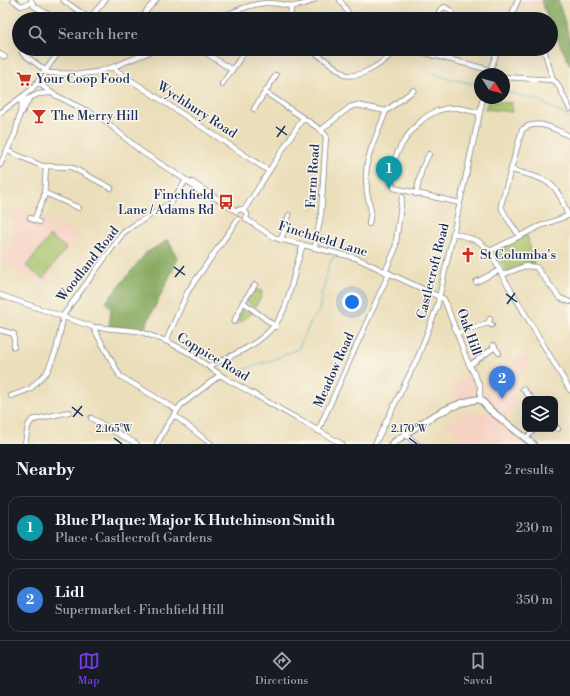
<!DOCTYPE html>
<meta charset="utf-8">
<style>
:root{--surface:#171b24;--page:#242831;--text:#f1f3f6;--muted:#9ea1a6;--line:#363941;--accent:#7c3aed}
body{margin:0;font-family:"Libre Bodoni",serif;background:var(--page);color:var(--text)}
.controls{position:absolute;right:12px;bottom:12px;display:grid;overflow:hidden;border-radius:8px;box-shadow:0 4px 16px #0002}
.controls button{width:36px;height:36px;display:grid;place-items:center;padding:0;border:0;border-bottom:1px solid var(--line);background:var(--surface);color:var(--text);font:20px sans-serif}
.compass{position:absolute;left:474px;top:68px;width:36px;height:36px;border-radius:50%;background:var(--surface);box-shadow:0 4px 16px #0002;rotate:126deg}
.you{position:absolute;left:352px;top:302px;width:14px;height:14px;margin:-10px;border:3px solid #fff;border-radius:50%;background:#1a73e8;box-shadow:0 0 0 6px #1a73e833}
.badge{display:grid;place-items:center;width:26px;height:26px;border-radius:50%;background:var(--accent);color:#fff;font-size:13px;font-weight:700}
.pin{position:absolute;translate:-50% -33px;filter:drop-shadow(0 1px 2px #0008)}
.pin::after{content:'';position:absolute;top:21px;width:14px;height:12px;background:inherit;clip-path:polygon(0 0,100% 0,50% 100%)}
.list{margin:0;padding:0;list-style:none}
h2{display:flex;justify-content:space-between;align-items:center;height:52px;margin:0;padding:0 16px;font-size:17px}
h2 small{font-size:13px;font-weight:400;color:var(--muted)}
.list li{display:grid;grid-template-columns:26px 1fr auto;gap:12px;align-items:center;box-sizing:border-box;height:64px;margin:0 8px 8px;padding:0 8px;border:1px solid var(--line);border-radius:12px}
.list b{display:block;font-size:15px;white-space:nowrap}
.list p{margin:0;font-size:13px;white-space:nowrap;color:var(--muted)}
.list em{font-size:13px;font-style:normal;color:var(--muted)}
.icon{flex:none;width:22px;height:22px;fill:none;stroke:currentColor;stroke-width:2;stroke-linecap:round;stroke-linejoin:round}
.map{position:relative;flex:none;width:570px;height:444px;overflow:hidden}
.search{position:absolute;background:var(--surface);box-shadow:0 4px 16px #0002;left:12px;right:12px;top:12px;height:44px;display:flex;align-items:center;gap:10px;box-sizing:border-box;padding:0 14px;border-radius:22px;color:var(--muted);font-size:15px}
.sheet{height:196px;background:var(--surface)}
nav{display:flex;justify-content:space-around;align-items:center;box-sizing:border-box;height:56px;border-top:1px solid var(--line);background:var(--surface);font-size:11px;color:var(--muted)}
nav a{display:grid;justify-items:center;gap:2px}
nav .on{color:var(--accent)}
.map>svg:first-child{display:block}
.built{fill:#f6d2c3}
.green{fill:#a8c36a;stroke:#627964}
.forest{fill:#86a95e;stroke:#506c5e}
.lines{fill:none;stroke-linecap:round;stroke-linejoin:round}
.stream{stroke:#3dadb8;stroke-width:1}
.minor-casing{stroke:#83868c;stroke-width:6}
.major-casing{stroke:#83868c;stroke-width:8}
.minor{stroke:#fff;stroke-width:4.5}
.major{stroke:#fff;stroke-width:6}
.ticks{fill:none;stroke:#1b2f5e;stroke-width:1.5}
.labels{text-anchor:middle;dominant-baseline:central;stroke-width:3;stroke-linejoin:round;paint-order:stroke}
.poi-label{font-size:13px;fill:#1b2f5e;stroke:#fbf7ec;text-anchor:start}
.street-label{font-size:13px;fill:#1b2f5e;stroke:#fbf7ec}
.ticks-label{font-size:10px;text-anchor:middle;fill:#1b2f5e;stroke:#fbf7ec;stroke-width:3;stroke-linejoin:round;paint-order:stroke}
</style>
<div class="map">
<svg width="570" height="444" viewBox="0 0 570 444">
<rect width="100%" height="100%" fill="#fbf7ec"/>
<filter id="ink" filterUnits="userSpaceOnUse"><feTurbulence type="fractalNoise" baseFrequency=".025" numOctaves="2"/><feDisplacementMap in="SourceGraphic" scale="8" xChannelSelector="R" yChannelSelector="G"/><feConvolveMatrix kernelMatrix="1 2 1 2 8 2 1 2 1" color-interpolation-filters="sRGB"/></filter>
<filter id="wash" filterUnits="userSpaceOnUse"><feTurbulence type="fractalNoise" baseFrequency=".012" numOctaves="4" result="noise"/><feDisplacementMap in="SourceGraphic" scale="16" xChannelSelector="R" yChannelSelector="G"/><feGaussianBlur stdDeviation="0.9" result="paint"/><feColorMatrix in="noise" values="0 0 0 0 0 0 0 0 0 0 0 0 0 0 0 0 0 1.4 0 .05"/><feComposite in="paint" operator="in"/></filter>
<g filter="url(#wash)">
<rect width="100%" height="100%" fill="#ebdeba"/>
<g class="built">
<polygon points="522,0 541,0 542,6 518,8"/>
<polygon points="19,207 30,214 28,218 39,223 42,217 81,234 51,275 49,283 27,276 18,270 17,272 2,262 5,251 13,239 16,229 11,228 12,224"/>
<polygon points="525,354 532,363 510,379 519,389 512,395 519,404 505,417 487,400 481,388 483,385"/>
<polygon points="471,374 478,391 456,400 448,386"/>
<polygon points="477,412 486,412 494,415 529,444 455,444 452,441 457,435 446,422 463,413"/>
</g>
<g class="green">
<polygon points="488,101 512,103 512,112 485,109"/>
<polygon points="527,235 534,264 526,264 507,272 494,250"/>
<polygon points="50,236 66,248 43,279 26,266"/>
<polygon points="255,290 262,291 261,297 255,307 247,302 247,300 252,291"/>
<polygon points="243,305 245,305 253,312 240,323 237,323"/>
</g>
<g class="forest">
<polygon points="541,0 558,0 570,39 570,65 551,26 551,19 548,19"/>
<polygon points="168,240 178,259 144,329 109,326 111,309 106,302 146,253"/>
</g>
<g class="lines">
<g class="stream">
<polyline points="432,73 449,79 480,85"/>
<polyline points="504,91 538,100 570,118"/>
<polyline points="323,290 328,267 334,256"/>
<polyline points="281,356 298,349 312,320 319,312 322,292"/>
<polyline points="240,371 280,357"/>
</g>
</g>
</g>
<g filter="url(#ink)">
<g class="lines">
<g class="minor-casing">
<g id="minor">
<polyline points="13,0 21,6 31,3"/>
<polyline points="31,0 34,6 56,19"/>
<polyline points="63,0 90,19"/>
<polyline points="340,0 352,19"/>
<polyline points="89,19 105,0"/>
<polyline points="142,19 147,10 156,0"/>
<path d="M218,19C232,12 250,4 266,3C289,2 288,12 314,0"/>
<polyline points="290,19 291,7"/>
<polyline points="440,19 439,12 441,9 445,7 451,11 452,15 451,19"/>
<polyline points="510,19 518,0"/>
<polyline points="200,49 232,70"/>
<path d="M310,49L346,75C361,79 387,61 395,49"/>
<polyline points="410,49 490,70"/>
<polyline points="544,49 553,80"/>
<polyline points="22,53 49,73 81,74 97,72 113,67 157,49"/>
<polyline points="0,54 5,57"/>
<polyline points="434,56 436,49"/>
<polyline points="113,67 120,73 269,171"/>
<polyline points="489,74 498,49"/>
<polyline points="276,75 265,92 321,130 326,136 321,214 315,247"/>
<polyline points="504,77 553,80 557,83 570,109"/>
<polyline points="36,84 44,72"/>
<polyline points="222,84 244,53"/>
<polyline points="42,85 45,71 61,49"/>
<polyline points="21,102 38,94 50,93"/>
<polyline points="254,109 265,92"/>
<polyline points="22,112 30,98"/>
<polyline points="0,113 31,90 36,84 40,84 53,94 103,119 142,152 186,180 200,192 215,198"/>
<polyline points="321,130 350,107 357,105 386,111"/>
<polyline points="8,151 42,166 71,167 111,188"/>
<polyline points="0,165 15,134 24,96"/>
<path d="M512,170C547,180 556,179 568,216"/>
<polyline points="192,182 236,211"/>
<polyline points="45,193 79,208"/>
<polyline points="416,194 422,168 429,154"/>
<path d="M460,203L394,188C382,164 414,119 437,111C452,105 464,109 479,113"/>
<polyline points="244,210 303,118"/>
<polyline points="236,211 241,209 244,210 247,214 246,219"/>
<polyline points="30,218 39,222"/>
<polyline points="246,219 275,238 356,258 444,299 467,360 480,386 480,399"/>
<polyline points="34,220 44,197 46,167"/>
<polyline points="369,224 371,211 367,193 366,176 367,163 371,149 386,111 414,90"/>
<polyline points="454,233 478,241 490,251 502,275 570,390"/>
<path d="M519,236C514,226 503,216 501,205L522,130C537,117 555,130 570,136"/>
<polyline points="281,240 289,215"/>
<polyline points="490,251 540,226 570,215"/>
<polyline points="385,272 395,250 402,197"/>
<polyline points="502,275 525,266 536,267 560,298 570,302"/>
<polyline points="476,282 500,270"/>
<polyline points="0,295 93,327 138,331 166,341 186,351 225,378 342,444"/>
<polyline points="243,302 276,327"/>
<polyline points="490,319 488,323 492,325"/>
<polyline points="234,322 243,302 255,285"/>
<polyline points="93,327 120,376 177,410"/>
<polyline points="0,330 14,334 14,347"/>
<polyline points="457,333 488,323"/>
<polyline points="166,341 188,291 238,219"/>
<polyline points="493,345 499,353"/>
<polyline points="470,365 495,347"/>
<path d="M209,367L213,364C244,351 277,336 287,301C293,282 296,264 303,245"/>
<polyline points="523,389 532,399"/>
<polyline points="11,396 30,389 47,372 56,351 64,314 123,233 134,225 171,203 186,180"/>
<polyline points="174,415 211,444"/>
<polyline points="91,418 137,444"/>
<polyline points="555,426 558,429"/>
<polyline points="318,431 389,273"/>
<polyline points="405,434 417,444"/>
<polyline points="526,438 535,429"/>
<polyline points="25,444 28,426 32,420 69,412"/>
<polyline points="157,444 166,427 181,405 220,375"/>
<polyline points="375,444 418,357 437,307 483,98"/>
</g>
</g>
<g class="major-casing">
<path id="major" d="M392,444C414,427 451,402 480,399L490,410L533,444"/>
</g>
<use href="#minor" class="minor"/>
<use href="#major" class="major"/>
</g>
</g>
<path class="ticks" d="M276,127L287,135M277,137L285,126M174,267L185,275M175,277L184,266M506,294L517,302M507,304L515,293M72,407L83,416M73,417L82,406M114,438L122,444M409,438L417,444"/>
<defs>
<g id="supermarket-bare" transform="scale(1.2)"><path d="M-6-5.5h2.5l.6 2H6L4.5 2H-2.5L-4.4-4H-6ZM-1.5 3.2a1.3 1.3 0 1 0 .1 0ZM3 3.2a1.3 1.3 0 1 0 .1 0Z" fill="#c8321e" stroke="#fbf7ec" stroke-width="2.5" paint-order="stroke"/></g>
<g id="bar-bare" transform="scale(1.2)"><path d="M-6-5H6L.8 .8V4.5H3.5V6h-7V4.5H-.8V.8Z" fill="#c8321e" stroke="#fbf7ec" stroke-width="2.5" paint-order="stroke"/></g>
<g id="bus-bare" transform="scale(1.2)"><path d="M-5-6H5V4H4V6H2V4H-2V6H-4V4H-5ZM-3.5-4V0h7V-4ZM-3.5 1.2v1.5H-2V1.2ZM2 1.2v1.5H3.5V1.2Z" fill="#c8321e" stroke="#fbf7ec" stroke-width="2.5" paint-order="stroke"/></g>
<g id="church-bare" transform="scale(1.2)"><path d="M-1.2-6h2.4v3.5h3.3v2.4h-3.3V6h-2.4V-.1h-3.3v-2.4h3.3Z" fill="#c8321e" stroke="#fbf7ec" stroke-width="2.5" paint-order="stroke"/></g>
</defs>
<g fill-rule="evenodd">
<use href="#supermarket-bare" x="24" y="79"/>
<use href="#bar-bare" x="39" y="116"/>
<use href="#bus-bare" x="226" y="202"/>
<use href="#church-bare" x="468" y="255"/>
</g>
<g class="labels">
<g class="poi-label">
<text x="36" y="79">Your Coop Food</text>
<text x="51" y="116">The Merry Hill</text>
<text x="214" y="195" text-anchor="end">Finchfield<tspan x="214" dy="15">Lane / Adams Rd</tspan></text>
<text x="480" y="255">St Columba's</text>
</g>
<g class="street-label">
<text transform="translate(197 110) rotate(33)">Wychbury Road</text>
<text transform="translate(313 176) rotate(-86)">Farm Road</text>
<text transform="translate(323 239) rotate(17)">Finchfield Lane</text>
<text transform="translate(88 264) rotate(-52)">Woodland Road</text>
<text transform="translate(433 271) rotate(-76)">Castlecroft Road</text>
<text transform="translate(469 332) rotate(70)">Oak Hill</text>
<text transform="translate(213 357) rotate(31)">Coppice Road</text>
<text transform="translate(334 370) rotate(-66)">Meadow Road</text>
</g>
</g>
<g class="ticks-label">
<text x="114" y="432">2.165°W</text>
<text x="409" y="432">2.170°W</text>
</g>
</svg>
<div class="controls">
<button><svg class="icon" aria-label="layers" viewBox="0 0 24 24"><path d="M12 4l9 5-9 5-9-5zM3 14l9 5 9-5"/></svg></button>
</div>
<svg class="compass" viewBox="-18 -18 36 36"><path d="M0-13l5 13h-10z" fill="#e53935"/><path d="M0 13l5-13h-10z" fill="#9ea1a6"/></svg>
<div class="you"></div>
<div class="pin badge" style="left:389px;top:189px;background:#0f9aa8">1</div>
<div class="pin badge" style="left:502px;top:399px;background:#3f7fe0">2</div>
<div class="search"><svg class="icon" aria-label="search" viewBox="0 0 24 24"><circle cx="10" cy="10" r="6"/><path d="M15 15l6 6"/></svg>Search here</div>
</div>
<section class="sheet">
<h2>Nearby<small>2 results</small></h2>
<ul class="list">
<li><span class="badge" style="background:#0f9aa8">1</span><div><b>Blue Plaque: Major K Hutchinson Smith</b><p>Place · Castlecroft Gardens</p></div><em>230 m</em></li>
<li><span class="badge" style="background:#3f7fe0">2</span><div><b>Lidl</b><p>Supermarket · Finchfield Hill</p></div><em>350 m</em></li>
</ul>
</section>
<nav>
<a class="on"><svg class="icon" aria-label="map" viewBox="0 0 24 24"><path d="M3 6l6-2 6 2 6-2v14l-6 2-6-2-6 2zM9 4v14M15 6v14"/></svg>Map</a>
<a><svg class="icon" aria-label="directions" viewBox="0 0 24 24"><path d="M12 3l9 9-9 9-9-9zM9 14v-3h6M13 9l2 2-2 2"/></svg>Directions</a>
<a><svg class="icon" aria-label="saved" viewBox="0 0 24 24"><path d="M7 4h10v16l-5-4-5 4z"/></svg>Saved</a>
</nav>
